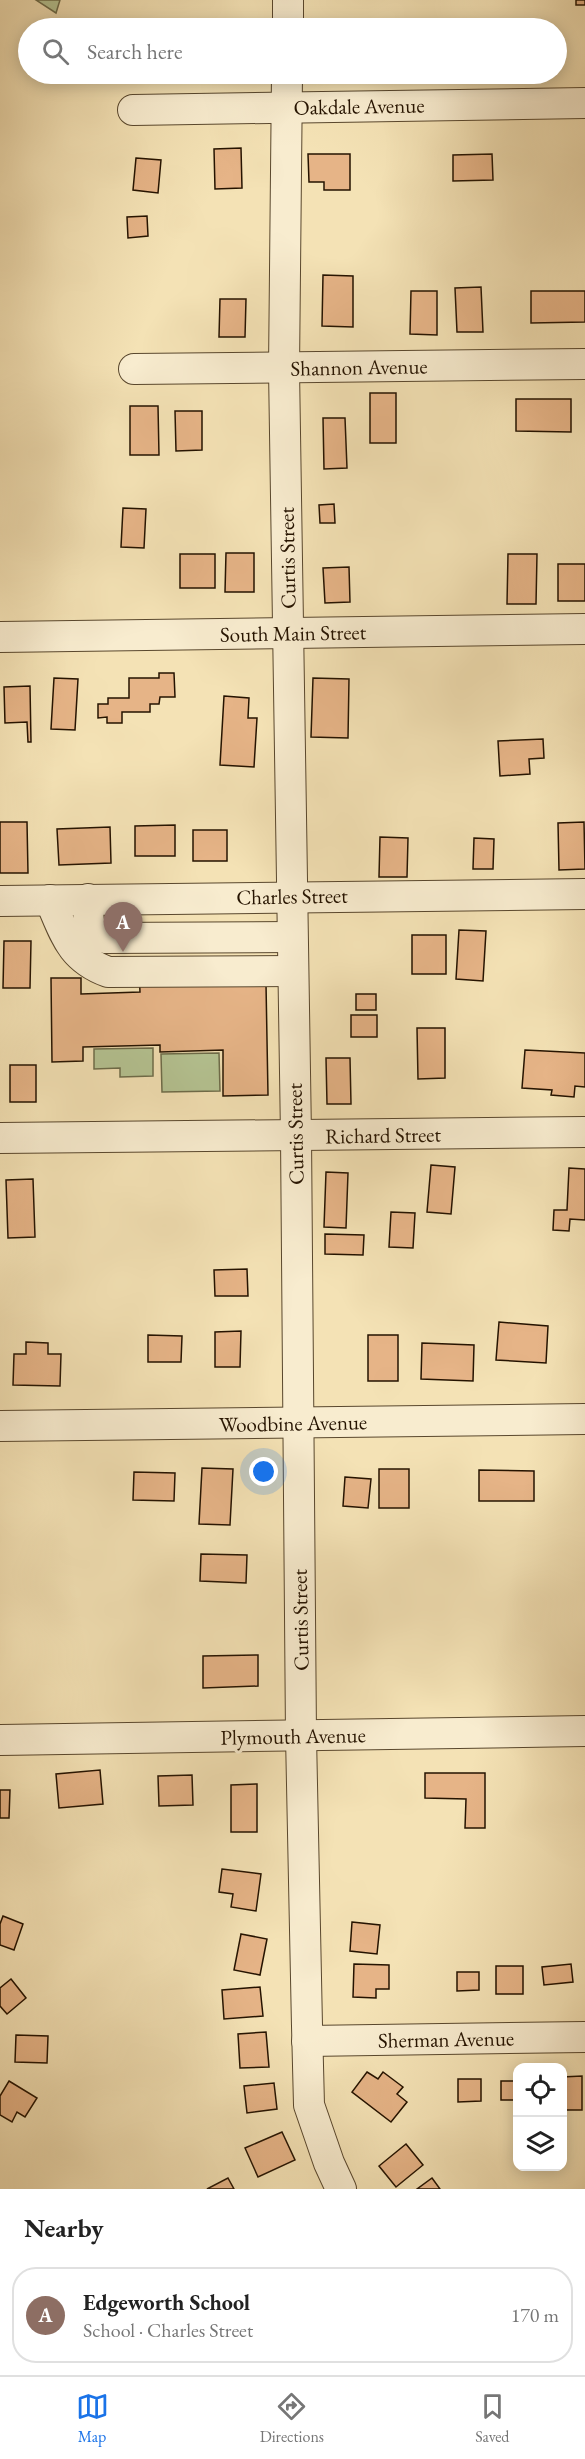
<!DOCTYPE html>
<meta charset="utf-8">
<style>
:root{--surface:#fff;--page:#f6f6f6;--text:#222;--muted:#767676;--line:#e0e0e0;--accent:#1a73e8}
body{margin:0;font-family:"EB Garamond",serif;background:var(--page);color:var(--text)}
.controls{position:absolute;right:18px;bottom:18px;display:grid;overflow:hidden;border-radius:12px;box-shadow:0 3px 15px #0003}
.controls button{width:54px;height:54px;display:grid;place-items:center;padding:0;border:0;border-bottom:2px solid var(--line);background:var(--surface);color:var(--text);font:30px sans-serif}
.you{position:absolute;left:264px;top:1472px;width:21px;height:21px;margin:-15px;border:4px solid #fff;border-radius:50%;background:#1a73e8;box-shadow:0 0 0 9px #1a73e833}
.badge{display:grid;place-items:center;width:39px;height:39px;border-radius:50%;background:var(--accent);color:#fff;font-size:20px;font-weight:700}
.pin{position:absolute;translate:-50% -50px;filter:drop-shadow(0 2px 3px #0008)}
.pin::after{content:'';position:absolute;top:32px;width:21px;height:18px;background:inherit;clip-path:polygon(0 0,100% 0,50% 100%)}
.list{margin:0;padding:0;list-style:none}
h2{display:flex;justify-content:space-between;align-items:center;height:78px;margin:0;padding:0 24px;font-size:26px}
h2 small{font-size:20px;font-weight:400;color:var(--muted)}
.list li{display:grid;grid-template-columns:39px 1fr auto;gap:18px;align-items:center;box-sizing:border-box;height:96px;margin:0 12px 12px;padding:0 12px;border:2px solid var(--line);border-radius:24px}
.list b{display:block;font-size:22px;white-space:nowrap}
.list p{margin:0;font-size:20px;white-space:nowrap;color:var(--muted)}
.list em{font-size:20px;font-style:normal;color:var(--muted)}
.icon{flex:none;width:33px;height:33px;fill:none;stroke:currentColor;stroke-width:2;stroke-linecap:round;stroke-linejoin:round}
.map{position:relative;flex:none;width:585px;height:2189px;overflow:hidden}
.search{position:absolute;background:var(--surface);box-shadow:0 3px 15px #0003;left:18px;right:18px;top:18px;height:66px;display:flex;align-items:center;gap:15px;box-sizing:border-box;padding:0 21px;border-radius:33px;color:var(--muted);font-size:22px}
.sheet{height:186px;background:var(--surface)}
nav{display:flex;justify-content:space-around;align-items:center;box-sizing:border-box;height:84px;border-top:2px solid var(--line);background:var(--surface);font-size:16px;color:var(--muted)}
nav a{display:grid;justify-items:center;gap:3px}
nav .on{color:var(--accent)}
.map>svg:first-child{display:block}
.green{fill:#b5c493;stroke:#6d6c4a;stroke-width:1.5}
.building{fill:#e6b487;stroke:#251300;stroke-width:1.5}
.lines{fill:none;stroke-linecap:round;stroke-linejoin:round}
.minor-casing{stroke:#59472d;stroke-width:32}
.minor{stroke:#f8eccf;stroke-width:30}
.labels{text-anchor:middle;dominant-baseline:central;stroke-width:6;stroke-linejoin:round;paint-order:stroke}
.street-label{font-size:21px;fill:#251300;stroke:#f8eccf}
</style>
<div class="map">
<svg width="585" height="2189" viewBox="0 0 585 2189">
<rect width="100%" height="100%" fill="#f4e2b5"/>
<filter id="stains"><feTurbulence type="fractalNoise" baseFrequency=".00333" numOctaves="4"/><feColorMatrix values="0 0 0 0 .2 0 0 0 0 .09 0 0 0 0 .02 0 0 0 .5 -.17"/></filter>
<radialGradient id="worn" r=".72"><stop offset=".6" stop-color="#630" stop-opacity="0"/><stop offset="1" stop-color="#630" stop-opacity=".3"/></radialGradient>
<g class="green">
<polygon points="36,0 60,0 56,13"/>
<polygon points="153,1048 153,1076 120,1077 120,1068 94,1069 94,1049"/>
<polygon points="219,1053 220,1091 162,1092 161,1054"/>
</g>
<g class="building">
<rect x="576" y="0" width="9" height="5"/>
<polygon points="434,24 434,28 407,28 407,25"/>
<polygon points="137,25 162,26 161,28 136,28"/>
<polygon points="134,74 159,74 159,82 134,81"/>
<polygon points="241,148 242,188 215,189 214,149"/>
<polygon points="308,154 350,154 350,190 324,190 324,182 309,182"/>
<polygon points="492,154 493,180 453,181 453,155"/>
<polygon points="136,158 161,160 158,193 133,190"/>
<polygon points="147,216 148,236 128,238 127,217"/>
<polygon points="323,275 353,276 353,327 322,326"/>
<polygon points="481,287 483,332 457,332 455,288"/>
<polygon points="411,291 437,291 437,335 410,334"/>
<polygon points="531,291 585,291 585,322 531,323"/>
<polygon points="220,299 246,299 245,337 219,337"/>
<rect x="370" y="393" width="26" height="50"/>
<polygon points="516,399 571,399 571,432 516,431"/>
<polygon points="130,406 158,406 159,455 130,455"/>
<polygon points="175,411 202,411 202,450 176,451"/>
<polygon points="323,418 345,418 347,468 324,469"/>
<polygon points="334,504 335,523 320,523 319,505"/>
<polygon points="123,508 146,509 144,548 121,547"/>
<polygon points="226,553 254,553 254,592 225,592"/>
<rect x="180" y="554" width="35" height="34"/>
<polygon points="508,554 537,554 536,604 507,604"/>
<rect x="558" y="564" width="27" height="37"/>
<polygon points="349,567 350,602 325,603 323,568"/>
<polygon points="159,673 174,673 175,697 160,697 159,704 150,704 150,712 122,712 122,723 107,723 107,717 98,718 98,704 108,704 108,698 129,698 129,678 159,678"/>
<polygon points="54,678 78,679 75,730 51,729"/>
<polygon points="313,678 349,679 348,738 311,737"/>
<polygon points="30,686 31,742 28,742 27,722 5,723 4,687"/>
<polygon points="224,696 249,698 248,718 257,718 254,767 220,765"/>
<polygon points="543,739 544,758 529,759 530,774 500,776 498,741"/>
<polygon points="0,822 27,822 28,873 0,873"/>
<polygon points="584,822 585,869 559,870 558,823"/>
<polygon points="175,825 175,856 135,856 135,826"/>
<polygon points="110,827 111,863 59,865 57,829"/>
<rect x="193" y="830" width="34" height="31"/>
<polygon points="380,837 408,838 407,877 379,877"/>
<polygon points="474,838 494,839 493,869 473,869"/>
<polygon points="459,930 486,931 483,981 456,979"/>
<rect x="412" y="935" width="34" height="39"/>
<polygon points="4,941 31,941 30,988 3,988"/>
<polygon points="139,969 266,984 268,1095 223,1096 223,1050 160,1052 160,1045 83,1047 83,1061 52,1062 51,978 81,978 81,994 140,992"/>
<rect x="356" y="994" width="20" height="16"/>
<rect x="351" y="1015" width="26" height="22"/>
<polygon points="417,1028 445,1028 445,1078 418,1079"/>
<polygon points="525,1050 585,1053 585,1087 575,1086 574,1097 551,1095 552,1090 522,1088"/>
<polygon points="326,1058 350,1058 351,1104 327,1104"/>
<rect x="10" y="1065" width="26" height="37"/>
<polygon points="431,1165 455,1167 451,1214 427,1212"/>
<polygon points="569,1168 585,1169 585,1220 570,1219 569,1231 553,1230 554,1210 567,1210"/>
<polygon points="326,1172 348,1173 346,1228 324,1227"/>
<polygon points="33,1179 35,1237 8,1238 6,1180"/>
<polygon points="391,1212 415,1213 413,1248 389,1247"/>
<polygon points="325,1234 364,1235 363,1255 325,1254"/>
<polygon points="247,1269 248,1296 215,1296 214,1270"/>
<polygon points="499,1322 548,1326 546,1363 496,1360"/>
<polygon points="241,1331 240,1367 215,1367 215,1332"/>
<polygon points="148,1335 182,1336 181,1362 148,1362"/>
<rect x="368" y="1335" width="30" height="46"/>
<polygon points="26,1342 48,1343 48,1354 61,1354 60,1386 13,1385 14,1354 26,1354"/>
<polygon points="422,1343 474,1345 473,1381 421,1379"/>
<polygon points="202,1468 233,1469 230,1525 199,1524"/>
<rect x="379" y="1469" width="30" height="39"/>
<polygon points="479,1470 534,1471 534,1501 479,1501"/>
<polygon points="134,1472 175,1473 174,1501 133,1500"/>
<polygon points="345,1477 371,1479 368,1508 343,1506"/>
<polygon points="201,1554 247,1555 246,1583 200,1581"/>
<polygon points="258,1655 258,1686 203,1688 203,1656"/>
<polygon points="100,1770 103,1804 59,1808 56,1774"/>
<polygon points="425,1773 485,1773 485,1828 465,1828 466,1799 425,1798"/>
<polygon points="192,1775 193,1805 159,1806 158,1776"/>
<polygon points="257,1784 257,1832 231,1832 231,1785"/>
<polygon points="0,1790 10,1790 9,1818 0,1818"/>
<polygon points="222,1869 261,1874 256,1911 231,1907 233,1894 219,1892"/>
<polygon points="3,1916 23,1924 14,1950 0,1945 0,1924"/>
<polygon points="352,1922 380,1925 377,1954 350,1951"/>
<polygon points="241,1934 267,1939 260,1975 234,1970"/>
<polygon points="354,1964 389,1965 389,1989 376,1989 376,1998 353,1997"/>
<polygon points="571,1964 573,1982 544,1985 542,1967"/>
<rect x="496" y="1966" width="27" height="28"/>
<polygon points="457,1972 479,1972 479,1990 457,1991"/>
<polygon points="11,1979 26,1998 7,2014 0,2006 0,1988"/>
<polygon points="260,1987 263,2016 224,2019 222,1990"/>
<polygon points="266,2032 269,2067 240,2068 238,2034"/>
<polygon points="16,2035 48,2036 47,2063 15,2062"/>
<polygon points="367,2072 378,2079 383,2072 403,2087 397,2094 407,2102 391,2122 352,2092"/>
<polygon points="582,2076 582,2110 562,2110 562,2077"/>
<polygon points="458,2079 481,2079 481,2101 458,2102"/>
<polygon points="9,2081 37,2098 25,2117 17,2112 12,2122 0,2115 0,2096"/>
<rect x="501" y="2081" width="17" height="19"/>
<polygon points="274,2083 277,2109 247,2113 244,2086"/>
<polygon points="282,2132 295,2160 258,2177 245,2148"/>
<polygon points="406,2144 423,2165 396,2187 379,2166"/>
<polygon points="228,2178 234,2189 207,2189"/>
<polygon points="432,2178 440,2189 417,2189"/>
</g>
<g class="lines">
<g class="minor-casing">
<g id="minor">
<polyline points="288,28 288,1"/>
<polyline points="287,74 284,369 296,1136 301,1736 307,2026 309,2105 329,2163 341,2189"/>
<polyline points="133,110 585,103"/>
<polyline points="134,369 585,364"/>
<polyline points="0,637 585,629"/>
<path d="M88,899C89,918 85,929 104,938L292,937"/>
<path d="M50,900C65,934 70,958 108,972L292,971"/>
<polyline points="0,901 585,894"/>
<polyline points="0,1138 585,1132"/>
<polyline points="0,1426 585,1419"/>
<polyline points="0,1740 585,1731"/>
<polyline points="307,2041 585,2037"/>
</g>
</g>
<use href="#minor" class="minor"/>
</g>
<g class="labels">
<g class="street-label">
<text transform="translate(359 106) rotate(-1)">Oakdale Avenue</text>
<text transform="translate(359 367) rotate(-1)">Shannon Avenue</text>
<text transform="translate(287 558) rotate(-91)">Curtis Street</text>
<text transform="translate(293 633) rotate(-1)">South Main Street</text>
<text transform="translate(292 896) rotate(-1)">Charles Street</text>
<text transform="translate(295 1134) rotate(-91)">Curtis Street</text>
<text transform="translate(383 1135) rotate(-1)">Richard Street</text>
<text transform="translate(293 1423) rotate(-1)">Woodbine Avenue</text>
<text transform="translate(300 1620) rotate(-91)">Curtis Street</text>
<text transform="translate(293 1736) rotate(-1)">Plymouth Avenue</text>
<text transform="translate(446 2039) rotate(-1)">Sherman Avenue</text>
</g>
</g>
<rect width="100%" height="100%" filter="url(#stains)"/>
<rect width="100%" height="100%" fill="url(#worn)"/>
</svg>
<div class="controls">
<button><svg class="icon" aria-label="locate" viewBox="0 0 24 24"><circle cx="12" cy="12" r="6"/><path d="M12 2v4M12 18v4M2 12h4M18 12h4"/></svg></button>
<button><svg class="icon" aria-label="layers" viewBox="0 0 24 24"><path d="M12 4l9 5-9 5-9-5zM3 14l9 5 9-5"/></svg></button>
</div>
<div class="you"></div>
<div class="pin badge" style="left:123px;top:952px;background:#8d6e63">A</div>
<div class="search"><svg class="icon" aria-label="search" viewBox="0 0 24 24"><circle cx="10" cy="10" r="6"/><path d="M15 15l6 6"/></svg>Search here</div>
</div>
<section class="sheet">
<h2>Nearby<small></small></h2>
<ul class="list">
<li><span class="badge" style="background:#8d6e63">A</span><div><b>Edgeworth School</b><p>School · Charles Street</p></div><em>170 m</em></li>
</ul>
</section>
<nav>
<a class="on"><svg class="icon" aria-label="map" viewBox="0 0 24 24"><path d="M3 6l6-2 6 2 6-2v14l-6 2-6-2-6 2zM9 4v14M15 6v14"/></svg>Map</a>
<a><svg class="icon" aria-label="directions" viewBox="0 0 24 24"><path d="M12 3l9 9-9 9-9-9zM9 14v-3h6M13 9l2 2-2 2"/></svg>Directions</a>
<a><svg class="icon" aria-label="saved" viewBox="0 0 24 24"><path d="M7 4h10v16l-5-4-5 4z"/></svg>Saved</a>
</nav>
